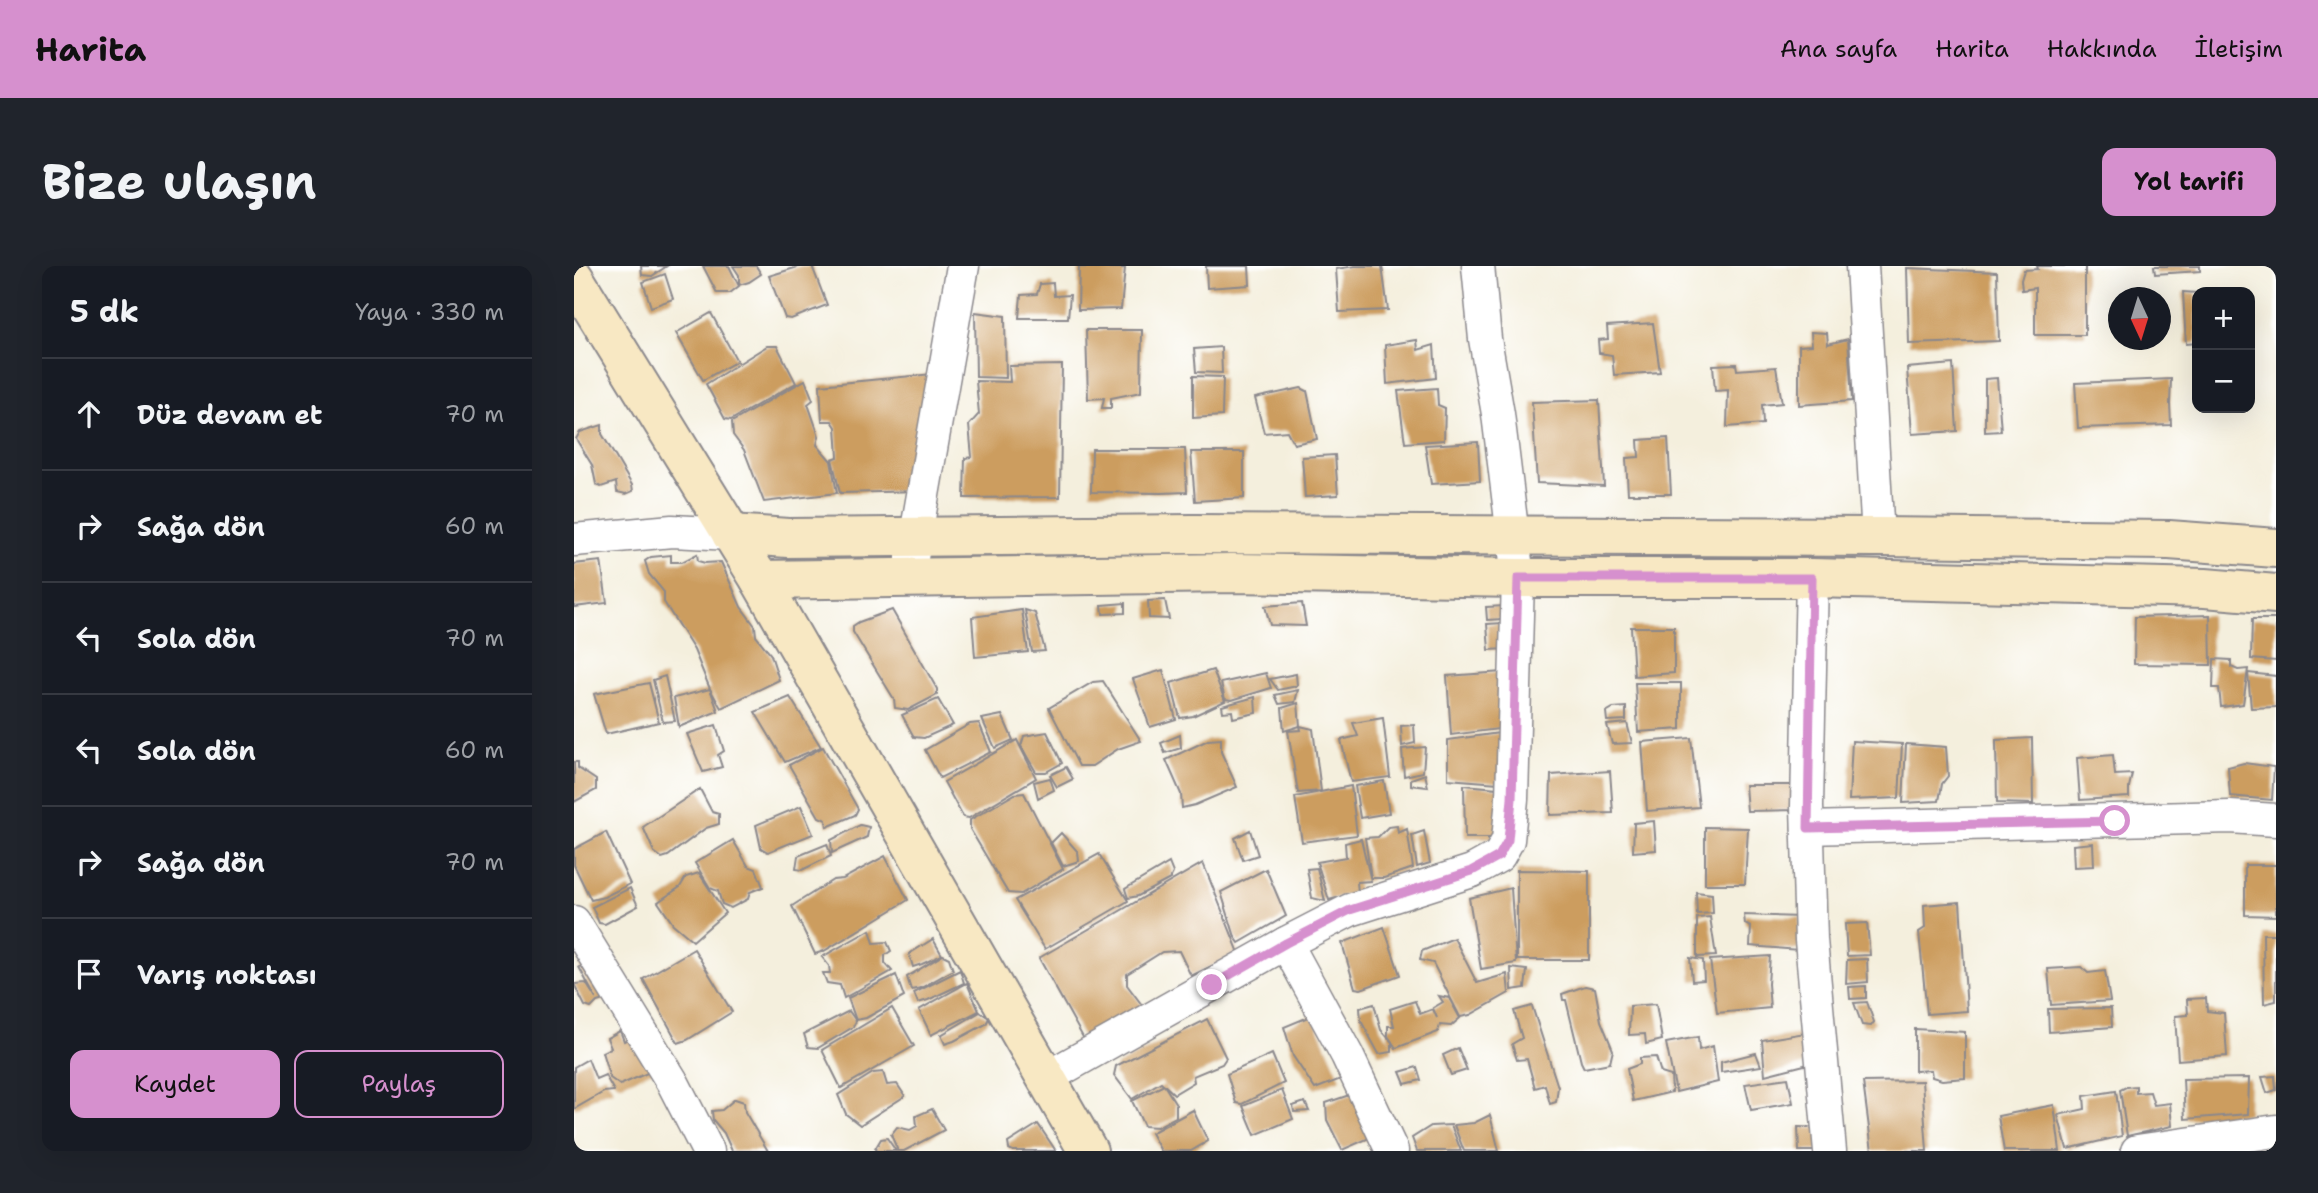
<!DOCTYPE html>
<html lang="tr">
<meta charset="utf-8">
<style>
:root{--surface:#171b24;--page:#20242c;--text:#f1f3f6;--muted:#9ea1a6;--line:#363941;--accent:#d690ce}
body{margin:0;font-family:"Shantell Sans",sans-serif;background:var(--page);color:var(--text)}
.controls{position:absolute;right:21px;top:21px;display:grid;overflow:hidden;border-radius:14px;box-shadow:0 7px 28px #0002}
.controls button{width:63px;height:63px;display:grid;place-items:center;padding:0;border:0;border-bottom:2px solid var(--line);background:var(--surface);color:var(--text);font:35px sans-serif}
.compass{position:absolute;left:1534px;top:21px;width:63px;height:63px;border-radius:50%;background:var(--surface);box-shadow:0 7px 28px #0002;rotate:176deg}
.stop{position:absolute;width:21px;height:21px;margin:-16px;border:5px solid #d690ce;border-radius:50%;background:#fff}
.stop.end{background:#d690ce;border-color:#fff;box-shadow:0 2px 7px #0008}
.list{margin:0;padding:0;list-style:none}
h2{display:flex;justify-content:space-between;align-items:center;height:91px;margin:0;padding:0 28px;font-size:30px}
h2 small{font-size:23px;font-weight:400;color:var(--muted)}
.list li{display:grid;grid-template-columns:46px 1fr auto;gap:21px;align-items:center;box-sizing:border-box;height:112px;padding:0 28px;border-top:2px solid var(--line)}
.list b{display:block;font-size:26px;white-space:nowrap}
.list em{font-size:23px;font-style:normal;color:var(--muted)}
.actions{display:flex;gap:14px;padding:21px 28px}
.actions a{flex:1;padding:16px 0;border:2px solid var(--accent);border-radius:14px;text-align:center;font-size:24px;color:var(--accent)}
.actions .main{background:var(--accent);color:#111}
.icon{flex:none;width:38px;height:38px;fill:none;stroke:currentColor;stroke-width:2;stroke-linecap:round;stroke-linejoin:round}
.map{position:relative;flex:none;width:1702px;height:885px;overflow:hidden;border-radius:14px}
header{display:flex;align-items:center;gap:42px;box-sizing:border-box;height:98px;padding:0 35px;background:var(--accent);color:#111}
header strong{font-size:33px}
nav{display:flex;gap:38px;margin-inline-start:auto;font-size:24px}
.intro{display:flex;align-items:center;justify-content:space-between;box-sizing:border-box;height:168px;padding:0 42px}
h1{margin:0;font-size:49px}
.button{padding:18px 32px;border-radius:14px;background:var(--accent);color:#111;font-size:24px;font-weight:700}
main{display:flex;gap:42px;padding:0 42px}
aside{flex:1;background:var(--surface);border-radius:14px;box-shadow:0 7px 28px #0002}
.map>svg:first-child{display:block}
.building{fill:#cc9d5e}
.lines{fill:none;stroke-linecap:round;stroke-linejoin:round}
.street-casing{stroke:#8b888c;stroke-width:35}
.secondary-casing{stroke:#8b888c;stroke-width:42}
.street{stroke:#fff;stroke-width:32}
.secondary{stroke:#f8e8c3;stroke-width:38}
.route{stroke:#d690ce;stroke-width:9}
</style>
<header>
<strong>Harita</strong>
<nav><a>Ana sayfa</a><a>Harita</a><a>Hakkında</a><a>İletişim</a></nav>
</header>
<div class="intro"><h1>Bize ulaşın</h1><a class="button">Yol tarifi</a></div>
<main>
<aside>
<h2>5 dk<small>Yaya · 330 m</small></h2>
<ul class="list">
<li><svg class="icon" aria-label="ahead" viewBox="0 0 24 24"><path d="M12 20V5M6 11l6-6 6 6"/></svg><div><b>Düz devam et</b></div><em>70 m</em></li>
<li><svg class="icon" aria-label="right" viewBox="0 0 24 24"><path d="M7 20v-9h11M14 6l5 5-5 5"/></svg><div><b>Sağa dön</b></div><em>60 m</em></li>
<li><svg class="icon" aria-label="left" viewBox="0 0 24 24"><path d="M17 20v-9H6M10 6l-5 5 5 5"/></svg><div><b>Sola dön</b></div><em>70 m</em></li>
<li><svg class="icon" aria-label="left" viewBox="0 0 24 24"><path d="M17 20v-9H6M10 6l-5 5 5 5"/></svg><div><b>Sola dön</b></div><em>60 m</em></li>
<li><svg class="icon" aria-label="right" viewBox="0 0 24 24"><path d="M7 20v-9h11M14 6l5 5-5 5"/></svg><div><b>Sağa dön</b></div><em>70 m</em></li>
<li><svg class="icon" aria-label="arrive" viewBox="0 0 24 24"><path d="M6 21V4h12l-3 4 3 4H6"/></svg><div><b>Varış noktası</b></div></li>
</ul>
<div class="actions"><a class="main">Kaydet</a><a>Paylaş</a></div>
</aside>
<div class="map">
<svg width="1702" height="885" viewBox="0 0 1702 885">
<rect width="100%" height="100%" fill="#fff"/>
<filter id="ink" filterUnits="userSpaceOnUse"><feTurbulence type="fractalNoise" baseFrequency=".0143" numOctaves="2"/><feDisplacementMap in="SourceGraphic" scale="14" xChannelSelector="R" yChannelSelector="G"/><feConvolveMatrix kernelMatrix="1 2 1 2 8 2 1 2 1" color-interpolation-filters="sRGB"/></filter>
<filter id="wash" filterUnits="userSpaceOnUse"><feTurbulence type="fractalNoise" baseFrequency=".00686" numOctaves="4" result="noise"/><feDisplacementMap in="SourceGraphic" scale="28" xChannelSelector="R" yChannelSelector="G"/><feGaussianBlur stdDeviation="1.57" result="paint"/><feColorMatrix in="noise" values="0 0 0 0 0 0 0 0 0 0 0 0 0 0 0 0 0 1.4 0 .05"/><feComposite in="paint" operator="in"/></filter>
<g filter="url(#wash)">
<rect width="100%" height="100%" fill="#f4efdd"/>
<g id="blocks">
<g class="building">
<polygon points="67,0 93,0 78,10 68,9"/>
<polygon points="129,0 155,0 165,20 156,27 143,27"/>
<polygon points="159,0 182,0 187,8 175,16 165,19 165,9"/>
<polygon points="227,0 238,0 253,39 217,53 211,52 195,10"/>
<polygon points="632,0 675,0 676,19 633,22"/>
<polygon points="781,0 808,0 814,44 765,46 762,3"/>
<polygon points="1463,0 1511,0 1511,69 1461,69 1461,22 1448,24 1447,14 1450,4 1464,3"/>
<polygon points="1580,0 1626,0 1626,5 1581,8"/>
<polygon points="505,1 551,2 547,43 504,44"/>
<polygon points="1333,2 1423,6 1425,75 1335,78"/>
<polygon points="91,8 99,33 77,41 69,16"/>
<polygon points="479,17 480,30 496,29 494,52 445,52 447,29 463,28 466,18"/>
<polygon points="1609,26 1623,27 1623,77 1612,78"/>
<polygon points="401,46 431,50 432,112 402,111"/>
<polygon points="137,47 163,95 129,114 102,67"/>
<polygon points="1079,57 1086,106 1040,109 1038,89 1025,87 1024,74 1034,73 1033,60"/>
<polygon points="512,64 568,64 567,126 537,132 537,142 528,142 530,132 514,133"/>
<polygon points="1237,66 1253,67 1254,78 1274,73 1278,135 1225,139 1225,80 1238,79"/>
<polygon points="843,74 844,84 860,79 862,112 813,118 811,79"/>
<polygon points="193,80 203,80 222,117 157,154 151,153 132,118"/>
<polygon points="647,81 648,107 622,106 620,83"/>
<polygon points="1162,98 1163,104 1202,101 1208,137 1188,139 1189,158 1153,161 1154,124 1141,125 1139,99"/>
<polygon points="1379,98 1383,165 1338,168 1333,102"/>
<polygon points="488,99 486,231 390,232 391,192 398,191 395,159 405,148 402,115 436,116 435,100"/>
<polygon points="358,108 346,225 266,227 258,193 264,191 262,161 258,155 248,155 246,119"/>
<polygon points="619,110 649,111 648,150 619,152"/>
<polygon points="1423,112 1427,165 1411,166 1411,113"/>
<polygon points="1597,113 1596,138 1597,159 1504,162 1501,117"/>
<polygon points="231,114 239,134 234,138 245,170 243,179 257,195 263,227 190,236 170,184 159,169 158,156"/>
<polygon points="727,122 733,125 743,173 720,178 713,165 690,167 681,132"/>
<polygon points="863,122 864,139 871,142 870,174 831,177 824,125"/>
<polygon points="1025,134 1030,220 963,217 958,136"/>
<polygon points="28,159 28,168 58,219 59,225 52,228 43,226 42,216 27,221 22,218 18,199 2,173 6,166"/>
<polygon points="1094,172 1097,228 1054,228 1052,192 1065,191 1064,174"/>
<polygon points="904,176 906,215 857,218 851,179"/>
<polygon points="518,183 611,183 613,226 587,227 517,226"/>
<polygon points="617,186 670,186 670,232 621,235"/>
<polygon points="761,189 764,229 731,231 728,191"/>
<polygon points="123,288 124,295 131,297 147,296 167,341 181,360 182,370 197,389 205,414 147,442 136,423 120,384 90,336 90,326 75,308 71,295 77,291 97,289 97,296 108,296"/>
<polygon points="27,295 33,337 0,341 0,298"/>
<polygon points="591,334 595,353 575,352 574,335"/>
<polygon points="551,337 551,347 529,348 528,339"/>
<polygon points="728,337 732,360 696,359 691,340"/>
<polygon points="931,340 929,353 913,354 912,341"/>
<polygon points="318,344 363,423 363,429 334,444 321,442 320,433 279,366 279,360 285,356"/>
<polygon points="448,344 454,386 401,391 398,351"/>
<polygon points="451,344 461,347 471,385 458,386"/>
<polygon points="1636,349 1637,399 1560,398 1561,351"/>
<polygon points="1678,353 1702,353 1702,395 1677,393"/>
<polygon points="929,357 931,383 915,384 913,358"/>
<polygon points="1057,361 1100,361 1100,407 1060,410"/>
<polygon points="1640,393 1657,394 1657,401 1664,404 1674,403 1669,438 1647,441 1645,422 1639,422"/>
<polygon points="589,404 602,453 576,461 559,413"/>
<polygon points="639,404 651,435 619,450 606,452 597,417"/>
<polygon points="929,406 933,462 877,469 873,410"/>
<polygon points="692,407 697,422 658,434 651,433 647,417"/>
<polygon points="1674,407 1702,410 1702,441 1677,442"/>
<polygon points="722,408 723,420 704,424 696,413"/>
<polygon points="91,410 101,455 89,456 79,414"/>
<polygon points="529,415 567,475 544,483 518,500 505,500 475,442 519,416"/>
<polygon points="75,417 85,456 32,468 20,428"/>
<polygon points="1061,417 1107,417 1107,463 1064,466"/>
<polygon points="136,423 144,445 105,461 100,432"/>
<polygon points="724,424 721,436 705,438 701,429"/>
<polygon points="216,431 247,481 211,496 181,446"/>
<polygon points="681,431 682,447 659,452 658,445 649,446 648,440"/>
<polygon points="364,433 379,459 350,472 340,471 328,449"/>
<polygon points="724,437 726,460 710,465 708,442"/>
<polygon points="1052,441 1052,454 1033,455 1032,446 1039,442"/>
<polygon points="428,449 439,474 421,482 408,453"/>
<polygon points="809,452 816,511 777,516 767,474 784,470 779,457"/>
<polygon points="405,457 417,486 366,512 351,484 396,458"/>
<polygon points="1053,457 1058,477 1038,478 1033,459"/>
<polygon points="142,459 150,485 144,489 148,501 129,506 113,468"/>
<polygon points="840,459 841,477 828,480 827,460"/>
<polygon points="726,460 739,463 747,525 724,527 714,465 727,464"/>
<polygon points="473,466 488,497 472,506 462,506 447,480 450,470"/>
<polygon points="933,466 937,518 874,513 874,474"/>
<polygon points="606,469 607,482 591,487 587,477"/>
<polygon points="1117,472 1125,541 1073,545 1068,476"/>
<polygon points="1458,472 1459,538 1423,537 1422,474"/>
<polygon points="647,473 647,486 663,521 621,539 608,542 607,528 592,494 634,474"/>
<polygon points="443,474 462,512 395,552 389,551 370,516"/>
<polygon points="1278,475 1328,478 1325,532 1275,534"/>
<polygon points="1332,478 1372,481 1374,510 1368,518 1365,535 1329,537"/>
<polygon points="249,481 284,543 281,549 253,561 252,554 245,551 215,499"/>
<polygon points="851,481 849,506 830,510 828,483"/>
<polygon points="1539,489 1541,509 1558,508 1555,521 1555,531 1506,534 1503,492"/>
<polygon points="0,496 4,496 4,502 22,514 22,524 0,536"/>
<polygon points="1670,497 1700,501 1698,534 1656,530 1654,501"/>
<polygon points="492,501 499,513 483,521 476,509"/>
<polygon points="1036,505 1039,547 976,549 977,509"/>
<polygon points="851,508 854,521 837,519 837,513"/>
<polygon points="476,512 480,524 464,532 460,516"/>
<polygon points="810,515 815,547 786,552 781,520"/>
<polygon points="890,519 934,523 934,572 891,572"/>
<polygon points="1171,519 1221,519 1226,544 1173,545"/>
<polygon points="777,520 783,569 728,576 721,531"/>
<polygon points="126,523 138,546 145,548 145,558 132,562 94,590 88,592 80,586 69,561"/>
<polygon points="450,527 489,603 447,628 434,627 396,563 396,554 441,528"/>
<polygon points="227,540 239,568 194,586 187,582 182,559"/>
<polygon points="1080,555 1082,584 1059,586 1060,557"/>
<polygon points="286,559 295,561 293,571 258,587 257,574"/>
<polygon points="823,560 824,567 833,563 839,602 810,612 797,612 791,572 804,571 814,561"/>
<polygon points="1131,561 1174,562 1171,618 1131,618"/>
<polygon points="676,564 684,589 669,594 661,572"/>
<polygon points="850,565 856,597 843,601 838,569"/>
<polygon points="32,566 56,618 30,631 17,634 0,599 0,583"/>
<polygon points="487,567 504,586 505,595 489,600 477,577"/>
<polygon points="787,573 797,615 783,616 784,626 755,634 743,596 772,591 771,577"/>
<polygon points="159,574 174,600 182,603 189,621 176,626 174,633 157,642 148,638 144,625 136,622 121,597"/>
<polygon points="1519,577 1520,600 1500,601 1499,579"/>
<polygon points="253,578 257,590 228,604 222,603 224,590"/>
<polygon points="525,588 554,635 471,683 441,634"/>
<polygon points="311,590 334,634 250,685 241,688 218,640 259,614 269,613"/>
<polygon points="595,597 599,607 596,613 564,630 554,632 551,623"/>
<polygon points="629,597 665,687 617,710 605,685 588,686 553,708 553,719 568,739 565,744 511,775 465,692"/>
<polygon points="1671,599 1702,599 1702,650 1671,649"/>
<polygon points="743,602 751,635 738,632 733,603"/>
<polygon points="692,603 712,650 665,677 661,671 647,626"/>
<polygon points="943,604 1015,605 1015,694 943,694"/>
<polygon points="125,607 151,647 119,675 99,658 84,636 106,621 112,611"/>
<polygon points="56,622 64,640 31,658 25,657 18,641"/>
<polygon points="937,622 942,697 907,703 895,632"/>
<polygon points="1122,626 1138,628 1139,647 1123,648"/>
<polygon points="1386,636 1393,745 1353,748 1345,666 1351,662 1350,639"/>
<polygon points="1170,649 1226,651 1225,684 1176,680 1177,661 1171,658"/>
<polygon points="1136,651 1142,690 1123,691 1123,652"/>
<polygon points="1293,657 1296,689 1273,690 1271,658"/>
<polygon points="810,661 826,709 787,723 781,722 768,677"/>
<polygon points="296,664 300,677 313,676 317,685 311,689 311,697 318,705 270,732 266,719 253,717 249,707 256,707 255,700 248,691"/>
<polygon points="1689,668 1702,668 1702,735 1690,738"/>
<polygon points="880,672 903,717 933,708 935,727 896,749 886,751 859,697 846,694 848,685"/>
<polygon points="359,673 368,689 348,698 339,701 335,688"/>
<polygon points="120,683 158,746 113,774 104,777 69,713"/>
<polygon points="369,689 375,692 379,704 347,722 337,724 333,711"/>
<polygon points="1196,690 1194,718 1196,742 1143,747 1136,694"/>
<polygon points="1116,692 1129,694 1130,714 1118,715"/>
<polygon points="1293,693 1294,716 1272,718 1273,694"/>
<polygon points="17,697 37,732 23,736 17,742 11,740 0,718 12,717 22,733 5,701"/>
<polygon points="1507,701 1514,707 1531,705 1536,735 1477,739 1474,703"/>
<polygon points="937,702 953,704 951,722 938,724"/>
<polygon points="386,704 390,717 354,734 344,737 340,727"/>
<polygon points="322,709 330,731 292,752 282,754 274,732"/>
<polygon points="393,717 405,745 357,769 345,744"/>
<polygon points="1011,720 1021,722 1027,755 1039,784 1036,797 1010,802 1007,796 992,734 989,734 988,728"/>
<polygon points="1292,720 1292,732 1276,733 1275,721"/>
<polygon points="865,730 875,732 886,752 877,760 866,759 864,766 822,782 814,770 814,760 820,760 816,743 841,735 846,748 859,743 863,752 859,742 869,736"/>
<polygon points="1632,732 1633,745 1650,747 1653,790 1604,794 1601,750 1614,749 1613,733"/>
<polygon points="1293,736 1300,756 1297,760 1288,759 1280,737"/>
<polygon points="800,738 807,764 818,776 818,786 805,788 787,755 786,742"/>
<polygon points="1082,738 1088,774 1072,778 1071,768 1055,769 1056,740"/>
<polygon points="958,740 984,821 982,836 976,838 971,819 961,822 953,793 943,794 938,778 948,772 940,745"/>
<polygon points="318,742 340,780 267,822 248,784"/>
<polygon points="1537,742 1538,761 1475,766 1474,743"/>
<polygon points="275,745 282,755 279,761 244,782 234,781 230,768"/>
<polygon points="406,746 415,752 412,758 380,775 371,778 367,769"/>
<polygon points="739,749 767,813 741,823 719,790 710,761"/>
<polygon points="633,753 652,792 648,798 619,810 620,816 600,828 587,816 558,833 540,809 542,800"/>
<polygon points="1341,763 1391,766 1391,812 1368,814 1358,811 1357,804 1341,805"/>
<polygon points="46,765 50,775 58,771 85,802 46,819 36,812 28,786 37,782 33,772"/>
<polygon points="1231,767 1246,795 1191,809 1188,774"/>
<polygon points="1124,771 1125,784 1139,780 1144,816 1102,826 1092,777"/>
<polygon points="884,782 893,804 877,809 869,789"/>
<polygon points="1182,787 1187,800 1147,806 1147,796"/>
<polygon points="698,788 710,817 668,838 662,837 653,808"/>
<polygon points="1082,791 1087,807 1097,810 1098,826 1059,835 1053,803 1066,798 1066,792"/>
<polygon points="14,793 22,813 31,809 40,825 30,826 0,843 0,801"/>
<polygon points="843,801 847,814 831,818 826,806"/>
<polygon points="309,806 313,819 323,818 331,830 286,859 272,848 264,829 299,807"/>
<polygon points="1701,810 1702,824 1693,827 1688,811"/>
<polygon points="1214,812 1219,837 1177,844 1171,818"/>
<polygon points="1675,812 1674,848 1611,853 1609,813"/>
<polygon points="1348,815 1353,885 1298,885 1289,816"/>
<polygon points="590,819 602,838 602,851 583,861 570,860 558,835"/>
<polygon points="1562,820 1562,827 1576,826 1580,839 1596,837 1598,860 1553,870 1546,824 1552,821"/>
<polygon points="708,824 719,853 681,869 669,840"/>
<polygon points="1542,825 1548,870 1493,883 1484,849 1511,843 1510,830"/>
<polygon points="784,826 800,870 768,884 753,854 752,837"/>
<polygon points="161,833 170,836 171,846 194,885 158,885 150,867 139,854 138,845 148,844"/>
<polygon points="731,836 735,845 720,846 719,840"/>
<polygon points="1480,839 1486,885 1430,885 1424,850"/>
<polygon points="358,843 370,864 330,885 324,885 317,869 323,861 336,864 343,860 342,850"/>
<polygon points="619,844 634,875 617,885 587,885 577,867"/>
<polygon points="916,849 925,885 890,885 880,859 900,857"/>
<polygon points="464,858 482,885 439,885 435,883 434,877"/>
<polygon points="877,859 887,885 843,885 838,872 857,860"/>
<polygon points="1224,861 1251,862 1249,885 1225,885"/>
<polygon points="313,872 322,885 302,885 301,883 307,873"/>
</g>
</g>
</g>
<g filter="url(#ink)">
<use href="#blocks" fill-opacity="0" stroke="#8b888c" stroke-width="2"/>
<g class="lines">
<g class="street-casing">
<g id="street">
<polyline points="1288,0 1304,271"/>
<polyline points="0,274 98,265 157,268"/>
<polyline points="338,292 389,0"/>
<polyline points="1238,312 1233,540 1237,674 1256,885"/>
<polyline points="1234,562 1656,551 1702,554"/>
<polyline points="0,656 99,817 134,885"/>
<polyline points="712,677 773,789 818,885"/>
<polyline points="472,812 712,677 776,644 898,605 925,590 934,574 938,533 944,312 924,148 911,73 904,0"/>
<polyline points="1563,885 1702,865"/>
</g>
</g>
<g class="secondary-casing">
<g id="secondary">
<polyline points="0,12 186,314 514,885"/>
<polyline points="157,268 214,272 619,268 1304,271 1595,274 1702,282"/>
<polyline points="186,314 657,307 944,312 1238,312 1631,322 1702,328"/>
</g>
</g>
<use href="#street" class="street"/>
<use href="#secondary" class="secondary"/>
</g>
</g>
<g class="lines" filter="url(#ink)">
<polyline class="route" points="638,719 712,677 776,644 898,605 925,590 934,574 938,533 944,312 1238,312 1234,562 1541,555"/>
</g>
</svg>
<div class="controls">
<button>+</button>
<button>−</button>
</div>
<svg class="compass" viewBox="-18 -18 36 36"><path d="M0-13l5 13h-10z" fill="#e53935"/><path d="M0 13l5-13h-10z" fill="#9ea1a6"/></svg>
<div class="stop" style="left:1541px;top:555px"></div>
<div class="stop end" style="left:638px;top:719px"></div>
</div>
</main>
